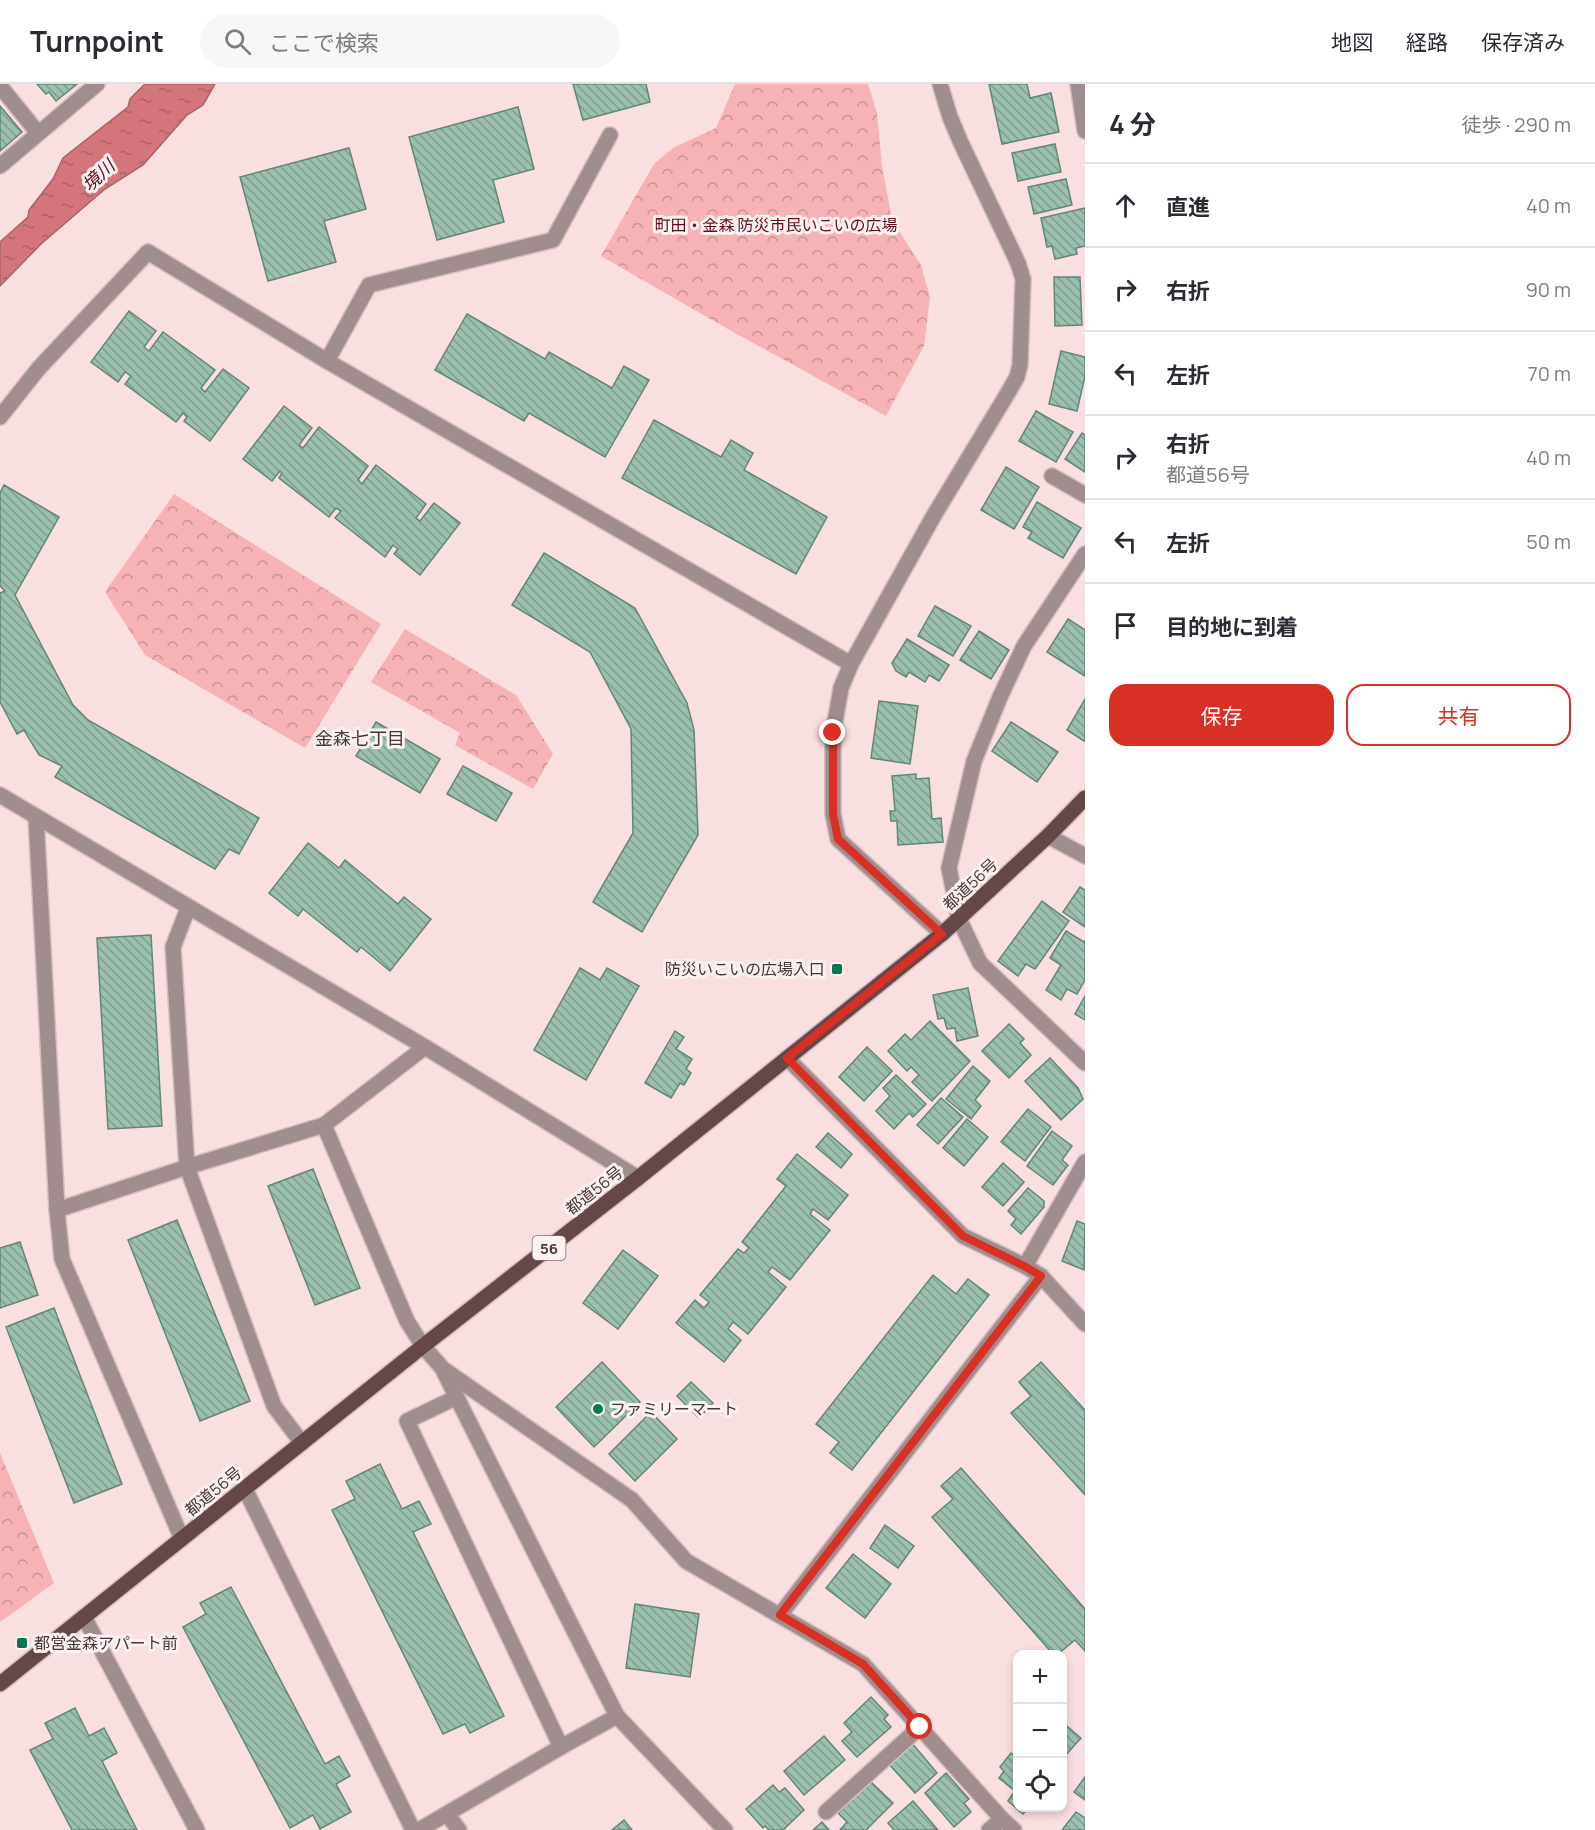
<!DOCTYPE html>
<html lang="ja">
<meta charset="utf-8">
<style>
:root{--surface:#fff;--page:#f7f7f7;--text:#2b2b33;--muted:#7c7c81;--line:#e1e1e2;--accent:#d93025}
body{margin:0;font-family:Manrope,"Noto Sans JP",sans-serif;background:var(--page);color:var(--text)}
.controls{position:absolute;right:18px;bottom:18px;display:grid;overflow:hidden;border-radius:12px;box-shadow:0 3px 9px #0003}
.controls button{width:54px;height:54px;display:grid;place-items:center;padding:0;border:0;border-bottom:2px solid var(--line);background:var(--surface);color:var(--text);font:30px sans-serif}
.stop{position:absolute;width:18px;height:18px;margin:-14px;border:4px solid #d93025;border-radius:50%;background:#fff}
.stop.end{background:#d93025;border-color:#fff;box-shadow:0 2px 6px #0008}
.list{margin:0;padding:0;list-style:none}
h2{display:flex;justify-content:space-between;align-items:center;height:78px;margin:0;padding:0 24px;font-size:26px}
h2 small{font-size:20px;font-weight:400;color:var(--muted)}
.list li{display:grid;grid-template-columns:39px 1fr auto;gap:18px;align-items:center;box-sizing:border-box;height:84px;padding:0 24px;border-top:2px solid var(--line)}
.list b{display:block;font-size:22px;white-space:nowrap}
.list p{margin:0;font-size:20px;white-space:nowrap;color:var(--muted)}
.list em{font-size:20px;font-style:normal;color:var(--muted)}
.actions{display:flex;gap:12px;padding:18px 24px}
.actions a{flex:1;padding:14px 0;border:2px solid var(--accent);border-radius:18px;text-align:center;font-size:21px;color:var(--accent)}
.actions .main{background:var(--accent);color:#fff}
.icon{flex:none;width:33px;height:33px;fill:none;stroke:currentColor;stroke-width:2;stroke-linecap:round;stroke-linejoin:round}
.map{position:relative;flex:none;width:1085px;height:1746px;overflow:hidden}
header{display:flex;align-items:center;gap:36px;box-sizing:border-box;height:84px;padding:0 30px;background:var(--surface);border-bottom:2px solid var(--line)}
header strong{font-size:28px}
nav{display:flex;gap:33px;margin-inline-start:auto;font-size:21px}
.search{width:420px;height:54px;background:var(--page);display:flex;align-items:center;gap:15px;box-sizing:border-box;padding:0 21px;border-radius:33px;color:var(--muted);font-size:22px}
main{display:flex}
aside{flex:1;background:var(--surface)}
.map>svg:first-child{display:block}
.park{fill:url(#park-crowns)}
.water{fill:url(#water-ripples);stroke:#a96266;stroke-width:1.5}
.building{fill:url(#building-back-hatch);stroke:#628675;stroke-width:1.5}
.lines{fill:none;stroke-linecap:round;stroke-linejoin:round}
.minor-casing{stroke:#d5bdbd;stroke-width:18}
.major-casing{stroke:#d5bdbd;stroke-width:18}
.minor{stroke:#a08e8e;stroke-width:15}
.major{stroke:#654748;stroke-width:15}
.route{stroke:#d93025;stroke-width:8}
.poi-dot{fill:#057853;stroke:#faf1f1;stroke-width:2}
.labels{text-anchor:middle;dominant-baseline:central;stroke-width:6;stroke-linejoin:round;paint-order:stroke}
.shield{fill:#faf1f1;stroke:#7c6d6e;stroke-width:1.5}
.shield-label{font-size:15px;font-weight:bold;fill:#463536}
.park-label{font-size:16px;fill:#650d1f;stroke:#faf1f1}
.street-label{font-size:16px;fill:#463536;stroke:#faf1f1}
.poi-label{font-size:16px;fill:#463536;stroke:#faf1f1;text-anchor:start}
.water-label{font-size:18px;font-style:italic;fill:#62091d;stroke:#faf1f1}
.neighbourhood-label{font-size:18px;fill:#463536;stroke:#faf1f1}
</style>
<header>
<strong>Turnpoint</strong>
<div class="search"><svg class="icon" aria-label="search" viewBox="0 0 24 24"><circle cx="10" cy="10" r="6"/><path d="M15 15l6 6"/></svg>ここで検索</div>
<nav><a>地図</a><a>経路</a><a>保存済み</a></nav>
</header>
<main>
<div class="map">
<svg width="1085" height="1746" viewBox="0 0 1085 1746">
<defs>
<pattern id="park-crowns" width="20" height="18" patternUnits="userSpaceOnUse" patternTransform="scale(1.5)"><rect width="20" height="18" fill="#f6b2b4"/><path d="M2 6a3 3 0 1 1 6 0M12 15a3 3 0 1 1 6 0" fill="none" stroke="#c99293"/></pattern>
<pattern id="water-ripples" width="26" height="14" patternUnits="userSpaceOnUse" patternTransform="scale(1.5)"><rect width="26" height="14" fill="#d4757b"/><path d="M2 4q2-2 4 0t4 0M15 11q2-2 4 0t4 0" fill="none" stroke="#ae6166"/></pattern>
<pattern id="building-back-hatch" width="6" height="6" patternUnits="userSpaceOnUse" patternTransform="scale(1.5)"><rect width="6" height="6" fill="#9bc1ae"/><path d="M-1 5l2 2M0 0l6 6M5-1l2 2" fill="none" stroke="#809e8e"/></pattern>
</defs>
<rect width="100%" height="100%" fill="#f9dfdf"/>
<g class="park">
<polygon points="735,0 868,0 877,29 882,82 892,136 921,181 930,213 924,262 886,332 726,244 601,172 654,80 673,64 716,44"/>
<polygon points="174,410 381,540 305,664 145,571 105,508"/>
<polygon points="405,545 516,611 553,670 533,705 455,661 460,649 371,598"/>
<polygon points="0,1369 54,1499 0,1538"/>
</g>
<polygon class="water" points="145,0 215,0 203,21 187,31 143,81 105,105 41,160 0,202 0,158 28,133 29,126 53,95 63,74 128,23 130,15"/>
<g class="building">
<polygon points="37,0 77,0 56,17 49,8 46,10"/>
<polygon points="573,0 646,0 650,18 583,36"/>
<polygon points="989,0 1027,0 1030,14 1051,9 1059,48 1002,60"/>
<polygon points="0,22 22,48 0,67"/>
<polygon points="518,23 534,85 493,96 504,138 437,156 409,53"/>
<polygon points="1055,60 1061,88 1018,97 1012,69"/>
<polygon points="349,64 366,125 324,137 336,178 268,197 240,93"/>
<polygon points="1066,95 1072,121 1034,130 1028,103"/>
<polygon points="1085,124 1085,162 1076,164 1077,170 1055,175 1052,162 1047,163 1041,134"/>
<polygon points="1054,193 1080,193 1082,241 1055,242"/>
<polygon points="129,227 156,247 144,263 149,267 163,248 215,286 201,304 205,308 223,285 249,304 210,357 184,337 187,333 183,329 176,338 125,300 131,292 125,288 118,298 91,278"/>
<polygon points="467,230 545,275 549,268 612,304 624,282 649,296 605,373 529,329 524,337 435,286"/>
<polygon points="1061,267 1085,273 1085,292 1077,327 1049,320"/>
<polygon points="284,322 312,344 299,361 303,364 319,343 368,382 358,396 362,400 376,381 426,420 416,434 420,437 434,419 460,439 420,491 394,470 398,465 393,461 385,473 335,434 341,427 336,424 329,433 279,394 282,389 280,387 272,397 243,375"/>
<polygon points="1036,327 1073,348 1056,378 1019,357"/>
<polygon points="654,336 721,373 731,356 753,369 744,386 827,433 796,490 622,394"/>
<polygon points="1082,349 1085,351 1085,388 1065,375"/>
<polygon points="1006,383 1039,403 1014,445 981,426"/>
<polygon points="4,401 59,433 15,511 73,621 88,636 259,734 239,770 229,765 215,785 55,693 62,682 39,671 24,646 17,650 0,618 0,509 5,507 0,502 0,409"/>
<polygon points="1037,418 1081,444 1063,474 1028,454 1032,448 1023,443"/>
<polygon points="544,469 635,524 687,619 694,646 698,751 642,848 593,818 633,749 631,645 590,568 512,521"/>
<polygon points="935,522 971,542 953,572 918,552"/>
<polygon points="1068,535 1085,546 1085,592 1047,568"/>
<polygon points="979,547 1009,566 991,595 960,576"/>
<polygon points="907,555 949,581 939,597 929,591 925,598 909,588 906,593 896,587 892,579"/>
<polygon points="1085,615 1085,656 1084,657 1067,646"/>
<polygon points="879,617 918,622 910,680 871,674"/>
<polygon points="376,638 440,675 420,709 356,672"/>
<polygon points="1011,638 1058,668 1037,698 992,667"/>
<polygon points="463,682 512,709 496,737 447,710"/>
<polygon points="916,690 916,695 929,694 932,735 941,734 943,758 898,761 897,737 891,737 890,727 895,727 892,692"/>
<polygon points="308,759 339,784 345,776 398,820 404,813 431,835 390,887 361,863 357,868 303,825 298,832 269,809"/>
<polygon points="1080,803 1085,806 1085,843 1063,828"/>
<polygon points="1042,817 1069,837 1035,885 1026,880 1018,892 998,877"/>
<polygon points="1066,847 1084,858 1085,857 1085,896 1077,910 1067,905 1061,916 1046,906 1061,881 1050,874"/>
<polygon points="151,851 162,1042 108,1045 97,854"/>
<polygon points="580,884 600,896 607,884 639,902 586,996 534,966"/>
<polygon points="968,904 978,952 957,957 955,944 947,945 944,934 938,935 933,911"/>
<polygon points="1085,912 1085,936 1075,930"/>
<polygon points="930,937 970,977 932,1017 912,998 919,991 911,983 907,987 888,967 905,950 911,956"/>
<polygon points="1009,940 1024,955 1020,959 1031,971 1009,994 982,967"/>
<polygon points="675,947 684,953 676,965 692,975 686,985 691,989 684,1001 680,999 671,1014 645,999"/>
<polygon points="867,963 892,987 864,1017 839,993"/>
<polygon points="1050,974 1078,1004 1083,1015 1061,1036 1025,997"/>
<polygon points="973,982 990,997 975,1016 981,1022 971,1035 946,1015"/>
<polygon points="896,991 926,1020 913,1033 909,1029 894,1045 876,1027 890,1012 883,1004"/>
<polygon points="941,1014 963,1033 938,1060 917,1041"/>
<polygon points="1028,1025 1051,1043 1025,1077 1001,1058"/>
<polygon points="967,1035 988,1053 964,1082 943,1064"/>
<polygon points="1052,1047 1072,1062 1062,1076 1068,1081 1053,1101 1027,1082"/>
<polygon points="828,1049 852,1070 841,1084 816,1063"/>
<polygon points="797,1070 848,1111 828,1136 813,1125 810,1130 830,1146 790,1196 772,1183 768,1188 786,1203 748,1250 733,1238 728,1245 741,1256 724,1278 676,1239 695,1216 704,1224 709,1218 700,1211 738,1165 744,1169 749,1164 742,1158 786,1102 777,1095"/>
<polygon points="1003,1079 1024,1098 1003,1122 982,1103"/>
<polygon points="313,1085 360,1204 315,1221 268,1102"/>
<polygon points="1028,1104 1044,1117 1044,1123 1021,1150 1011,1141 1016,1135 1008,1127"/>
<polygon points="177,1136 250,1317 200,1337 128,1156"/>
<polygon points="1077,1137 1085,1140 1084,1186 1062,1177"/>
<polygon points="20,1158 38,1211 0,1224 0,1164"/>
<polygon points="623,1166 658,1192 618,1245 583,1219"/>
<polygon points="933,1191 956,1210 968,1195 989,1211 852,1386 830,1369 839,1358 816,1340"/>
<polygon points="54,1224 122,1400 74,1419 6,1243"/>
<polygon points="602,1278 640,1318 594,1363 556,1323"/>
<polygon points="1041,1278 1085,1326 1085,1411 1011,1329 1031,1312 1019,1298"/>
<polygon points="691,1298 713,1319 699,1334 677,1312"/>
<polygon points="651,1328 677,1355 635,1397 609,1370"/>
<polygon points="380,1380 402,1425 419,1417 431,1440 413,1448 504,1632 470,1649 465,1640 443,1650 332,1426 355,1415 346,1397"/>
<polygon points="961,1384 1085,1525 1085,1567 1075,1556 1058,1570 1053,1570 932,1433 953,1415 941,1402"/>
<polygon points="885,1441 914,1462 898,1484 870,1464"/>
<polygon points="853,1470 891,1500 865,1534 826,1504"/>
<polygon points="231,1503 325,1680 339,1672 350,1692 336,1700 351,1728 320,1745 313,1731 290,1744 183,1543 206,1530 200,1519"/>
<polygon points="635,1520 699,1530 690,1593 626,1584"/>
<polygon points="871,1613 888,1631 884,1635 891,1643 857,1673 842,1657 852,1648 844,1639"/>
<polygon points="75,1624 89,1652 104,1644 117,1669 102,1677 137,1746 72,1746 30,1666 53,1655 45,1639"/>
<polygon points="1062,1638 1081,1654 1062,1675"/>
<polygon points="824,1652 845,1676 804,1711 784,1687"/>
<polygon points="911,1658 937,1689 915,1709 888,1679"/>
<polygon points="1011,1669 1017,1674 1017,1724 1028,1724 1023,1730 1008,1717 1015,1707 999,1694 1004,1687 1000,1683"/>
<polygon points="946,1689 969,1715 964,1719 971,1728 954,1743 925,1709"/>
<polygon points="1085,1693 1085,1716 1074,1708"/>
<polygon points="870,1697 893,1719 866,1746 840,1746 847,1738 838,1729"/>
<polygon points="773,1701 779,1708 785,1704 804,1726 783,1746 769,1746 765,1742 763,1744 746,1725"/>
<polygon points="913,1717 938,1746 894,1746 888,1739"/>
<polygon points="1076,1728 1085,1734 1085,1746 1062,1746"/>
<polygon points="624,1736 632,1746 612,1746"/>
<polygon points="822,1738 829,1746 813,1746"/>
</g>
<g class="lines">
<g class="minor-casing">
<g id="minor">
<polyline points="940,0 950,33 961,59 1018,179 1023,195 1020,281 1017,293 1009,307 933,433 851,580 841,604 833,649 833,730 838,755 942,850"/>
<polyline points="1078,0 1085,47"/>
<polyline points="0,2 38,49"/>
<polyline points="0,82 97,0"/>
<polyline points="327,277 369,201 553,156 610,51"/>
<polyline points="0,333 39,284 148,168 327,277 851,580"/>
<polyline points="1052,392 1085,411"/>
<polyline points="1085,470 1024,562 1000,613 974,677 949,784 959,835 980,879 1085,979"/>
<polyline points="0,711 425,963 638,1094"/>
<polyline points="36,733 57,1126 62,1175 182,1455"/>
<polyline points="1048,752 1085,772"/>
<polyline points="188,824 173,863 187,1083 274,1322 302,1359"/>
<polyline points="787,974 963,1152 1025,1182 1041,1192 1085,1240"/>
<polyline points="324,1041 407,1237 423,1262 443,1285 632,1416 686,1477 863,1580 1002,1735 1014,1746"/>
<polyline points="57,1126 187,1083 324,1041 425,963"/>
<polyline points="1025,1182 1085,1078"/>
<polyline points="444,1288 617,1632 725,1746"/>
<polyline points="457,1313 407,1337 561,1663"/>
<polyline points="245,1405 413,1746"/>
<polyline points="780,1531 1041,1192"/>
<polyline points="84,1533 197,1746"/>
<polyline points="826,1728 920,1643"/>
<polyline points="447,1730 459,1746"/>
<polyline points="419,1746 561,1663 617,1632"/>
<polyline points="989,1746 1002,1735"/>
</g>
</g>
<g class="major-casing">
<polyline id="major" points="0,1600 423,1262 638,1094 942,850 1048,752 1085,714"/>
</g>
<use href="#minor" class="minor"/>
<use href="#major" class="major"/>
</g>
<g class="lines">
<polyline class="route" points="833,649 833,730 838,755 942,850 787,974 963,1152 1024,1182 1041,1192 780,1531 863,1580 920,1643"/>
</g>
<g class="poi-dot">
<rect x="831" y="879" width="12" height="12" rx="3"/>
<circle cx="598" cy="1325" r="6"/>
<rect x="16" y="1553" width="12" height="12" rx="3"/>
</g>
<g class="labels">
<rect class="shield" x="532.5" y="1152" width="33" height="24" rx="4.5"/>
<g class="shield-label">
<text x="549" y="1164">56</text>
</g>
<g class="park-label">
<text x="776" y="141">町田・金森 防災市民いこいの広場</text>
</g>
<g class="street-label">
<text transform="translate(970 800) rotate(-43)">都道56号</text>
<text transform="translate(594 1106) rotate(-38)">都道56号</text>
<text transform="translate(213 1407) rotate(-39)">都道56号</text>
</g>
<g class="poi-label">
<text x="825" y="885" text-anchor="end">防災いこいの広場入口</text>
<text x="610" y="1325">ファミリーマート</text>
<text x="34" y="1559">都営金森アパート前</text>
</g>
<g class="water-label">
<text transform="translate(98 91) rotate(-43)">境川</text>
</g>
<g class="neighbourhood-label">
<text x="360" y="654">金森七丁目</text>
</g>
</g>
</svg>
<div class="controls">
<button>+</button>
<button>−</button>
<button><svg class="icon" aria-label="locate" viewBox="0 0 24 24"><circle cx="12" cy="12" r="6"/><path d="M12 2v4M12 18v4M2 12h4M18 12h4"/></svg></button>
</div>
<div class="stop" style="left:920px;top:1643px"></div>
<div class="stop end" style="left:833px;top:649px"></div>
</div>
<aside>
<h2>4 分<small>徒歩 · 290 m</small></h2>
<ul class="list">
<li><svg class="icon" aria-label="ahead" viewBox="0 0 24 24"><path d="M12 20V5M6 11l6-6 6 6"/></svg><div><b>直進</b></div><em>40 m</em></li>
<li><svg class="icon" aria-label="right" viewBox="0 0 24 24"><path d="M7 20v-9h11M14 6l5 5-5 5"/></svg><div><b>右折</b></div><em>90 m</em></li>
<li><svg class="icon" aria-label="left" viewBox="0 0 24 24"><path d="M17 20v-9H6M10 6l-5 5 5 5"/></svg><div><b>左折</b></div><em>70 m</em></li>
<li><svg class="icon" aria-label="right" viewBox="0 0 24 24"><path d="M7 20v-9h11M14 6l5 5-5 5"/></svg><div><b>右折</b><p>都道56号</p></div><em>40 m</em></li>
<li><svg class="icon" aria-label="left" viewBox="0 0 24 24"><path d="M17 20v-9H6M10 6l-5 5 5 5"/></svg><div><b>左折</b></div><em>50 m</em></li>
<li><svg class="icon" aria-label="arrive" viewBox="0 0 24 24"><path d="M6 21V4h12l-3 4 3 4H6"/></svg><div><b>目的地に到着</b></div></li>
</ul>
<div class="actions"><a class="main">保存</a><a>共有</a></div>
</aside>
</main>
